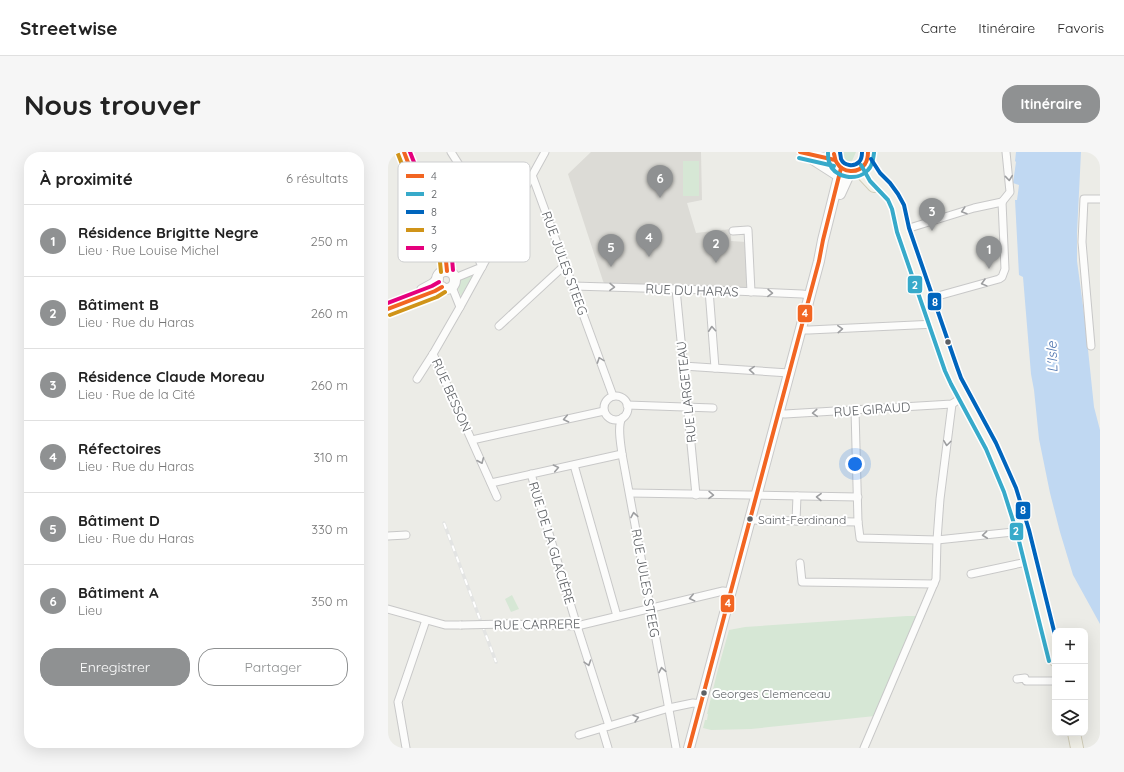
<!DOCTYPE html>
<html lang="fr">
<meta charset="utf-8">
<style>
:root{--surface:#fff;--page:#f6f6f6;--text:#222;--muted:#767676;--line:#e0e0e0;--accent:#8f9192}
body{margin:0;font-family:Quicksand,sans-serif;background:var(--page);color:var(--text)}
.controls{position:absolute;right:12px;bottom:12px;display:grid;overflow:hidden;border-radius:8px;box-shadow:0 4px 16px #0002}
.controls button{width:36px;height:36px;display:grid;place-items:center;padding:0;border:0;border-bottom:1px solid var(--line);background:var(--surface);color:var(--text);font:20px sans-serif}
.you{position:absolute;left:467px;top:312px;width:14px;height:14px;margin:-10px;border:3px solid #fff;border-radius:50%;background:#1a73e8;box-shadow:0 0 0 6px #1a73e833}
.badge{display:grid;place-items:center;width:26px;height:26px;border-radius:50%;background:var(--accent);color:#fff;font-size:13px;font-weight:700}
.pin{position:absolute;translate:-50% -33px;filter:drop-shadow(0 1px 2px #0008)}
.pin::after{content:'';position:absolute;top:21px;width:14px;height:12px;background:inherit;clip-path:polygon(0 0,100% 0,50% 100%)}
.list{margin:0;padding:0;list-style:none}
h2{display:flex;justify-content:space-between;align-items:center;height:52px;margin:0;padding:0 16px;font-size:17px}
h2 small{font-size:13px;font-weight:400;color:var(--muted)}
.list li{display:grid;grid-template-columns:26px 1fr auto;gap:12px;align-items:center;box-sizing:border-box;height:72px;padding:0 16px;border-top:1px solid var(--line)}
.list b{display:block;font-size:15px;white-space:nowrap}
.list p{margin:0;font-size:13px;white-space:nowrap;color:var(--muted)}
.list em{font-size:13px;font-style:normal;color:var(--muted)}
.actions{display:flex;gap:8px;padding:12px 16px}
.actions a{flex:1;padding:9px 0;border:1px solid var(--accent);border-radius:16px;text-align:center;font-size:14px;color:var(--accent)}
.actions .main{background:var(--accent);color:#fff}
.icon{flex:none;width:22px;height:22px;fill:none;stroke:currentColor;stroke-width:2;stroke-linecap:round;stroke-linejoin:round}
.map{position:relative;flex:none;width:712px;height:596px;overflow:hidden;border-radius:16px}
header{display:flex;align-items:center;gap:24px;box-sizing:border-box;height:56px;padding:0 20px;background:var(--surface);border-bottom:1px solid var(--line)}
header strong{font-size:19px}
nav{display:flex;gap:22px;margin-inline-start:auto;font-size:14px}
.intro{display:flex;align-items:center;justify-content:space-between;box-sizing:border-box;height:96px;padding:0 24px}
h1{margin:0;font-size:28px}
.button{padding:10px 18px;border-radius:16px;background:var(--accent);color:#fff;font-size:14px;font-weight:700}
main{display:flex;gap:24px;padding:0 24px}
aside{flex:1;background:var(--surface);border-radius:16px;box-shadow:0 4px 16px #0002}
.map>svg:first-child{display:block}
.education{fill:#dcdbd6}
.green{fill:#d6e7d5}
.water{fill:#c0d8f2}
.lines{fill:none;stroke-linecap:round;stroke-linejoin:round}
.street-casing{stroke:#c8c8c8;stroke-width:9}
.secondary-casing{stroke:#c9c9c9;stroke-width:12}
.primary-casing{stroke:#d1cdb8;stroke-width:14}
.street{stroke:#fcfcfb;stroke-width:7}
.secondary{stroke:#fcfcfb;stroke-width:10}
.primary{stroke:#f2f1e9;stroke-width:12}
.rail-casing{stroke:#e3e4e3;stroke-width:3.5}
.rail{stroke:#fff;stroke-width:2;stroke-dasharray:6;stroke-linecap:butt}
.street-bridge-casing{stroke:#c8c8c8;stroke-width:9;stroke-linecap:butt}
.street-bridge{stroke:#fcfcfb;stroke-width:7}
.bus-1-casing{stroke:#fff;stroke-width:7}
.bus-2-casing{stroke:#fff;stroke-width:7}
.bus-3-casing{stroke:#fff;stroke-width:7}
.bus-4-casing{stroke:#fff;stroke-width:7}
.bus-5-casing{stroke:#fff;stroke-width:7}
.bus-1{stroke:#f26522;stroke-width:4}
.bus-2{stroke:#37aaca;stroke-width:4}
.bus-3{stroke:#0065bd;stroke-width:4}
.bus-4{stroke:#d09419;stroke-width:4}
.bus-5{stroke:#e5007d;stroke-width:4}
.oneway{stroke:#9d9ea0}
.bus-dot{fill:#5d6064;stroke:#fff;stroke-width:1.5}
.labels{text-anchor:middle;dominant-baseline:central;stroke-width:4;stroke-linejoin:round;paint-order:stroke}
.bus-label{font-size:12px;fill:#5d6064;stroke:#fff;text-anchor:start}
.street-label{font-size:13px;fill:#5d6064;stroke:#fff}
.water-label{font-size:14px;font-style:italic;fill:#4f75b0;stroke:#fff}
.key{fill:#fff;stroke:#cecfd0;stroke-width:1}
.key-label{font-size:11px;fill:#5d6064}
.line-badge{stroke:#fff;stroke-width:1.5}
.badge-label{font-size:11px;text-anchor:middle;font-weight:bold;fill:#fff}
</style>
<header>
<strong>Streetwise</strong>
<nav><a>Carte</a><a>Itinéraire</a><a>Favoris</a></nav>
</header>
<div class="intro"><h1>Nous trouver</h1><a class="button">Itinéraire</a></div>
<main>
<aside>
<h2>À proximité<small>6 résultats</small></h2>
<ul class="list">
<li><span class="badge">1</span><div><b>Résidence Brigitte Negre</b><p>Lieu · Rue Louise Michel</p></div><em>250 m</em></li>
<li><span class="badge">2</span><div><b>Bâtiment B</b><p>Lieu · Rue du Haras</p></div><em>260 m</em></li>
<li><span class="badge">3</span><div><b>Résidence Claude Moreau</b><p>Lieu · Rue de la Cité</p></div><em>260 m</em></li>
<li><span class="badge">4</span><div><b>Réfectoires</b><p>Lieu · Rue du Haras</p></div><em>310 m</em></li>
<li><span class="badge">5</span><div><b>Bâtiment D</b><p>Lieu · Rue du Haras</p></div><em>330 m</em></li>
<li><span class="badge">6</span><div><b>Bâtiment A</b><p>Lieu</p></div><em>350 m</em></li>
</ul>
<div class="actions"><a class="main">Enregistrer</a><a>Partager</a></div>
</aside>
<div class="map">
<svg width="712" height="596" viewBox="0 0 712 596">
<rect width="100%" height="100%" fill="#ecece7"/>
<polygon class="education" points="203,0 313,0 314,48 299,51 308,81 343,77 343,89 358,90 361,137 217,133 215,129 180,22"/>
<g class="green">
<polygon points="450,0 468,0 464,9 453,9"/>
<rect x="295" y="9" width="16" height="35"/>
<polygon points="87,120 73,144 68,132 70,128"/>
<polygon points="124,443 131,457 123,460 117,447"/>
<polygon points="519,464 529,464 487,564 363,577 323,578 315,576 317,568 319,568 320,562 319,562 329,521 341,478 357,475"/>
</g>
<polygon class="water" points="628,0 693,0 689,81 689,109 697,169 706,255 712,278 712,472 685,423 672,380 662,341 651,287 646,238 643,222 635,125 631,123 627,48 629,48 631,33 625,31 628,10 627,9"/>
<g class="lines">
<g class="street-casing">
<g id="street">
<polyline points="63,0 80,27"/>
<polyline points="144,23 225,244"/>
<polyline points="61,34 94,115 67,126"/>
<polyline points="33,45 80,27 113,79"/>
<polyline points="614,50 622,40 618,0"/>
<polyline points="515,78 586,56 614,50"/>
<polyline points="345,79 360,78 363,140"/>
<polyline points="185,134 321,138 414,142 422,143"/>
<polyline points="288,137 308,343"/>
<polyline points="321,138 327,216"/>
<polyline points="539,147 611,127 614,125 617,117 614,50"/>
<polyline points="72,155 157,0"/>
<polyline points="111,174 177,113"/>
<polyline points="413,178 421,178 548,172"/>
<polyline points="703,194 694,90 696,47 712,47"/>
<polyline points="45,202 109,345"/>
<polyline points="295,214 401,221"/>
<polyline points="29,227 45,202 72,155 64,135"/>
<circle cx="228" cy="256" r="12"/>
<polyline points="239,253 325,256"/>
<polyline points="467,258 470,370 472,386 549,388 635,379"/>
<polyline points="390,261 397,262 564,252 576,244"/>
<path d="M234,266C229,274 233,293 234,302L288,596"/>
<polyline points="84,288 216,259"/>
<polyline points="186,313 229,464"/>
<polyline points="143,322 189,474 221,574"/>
<polyline points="103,331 234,302"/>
<polyline points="242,341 470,345"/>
<polyline points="362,368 470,370"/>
<polyline points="408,369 409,344"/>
<polyline points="0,384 18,383"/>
<polyline points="412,411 414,430 546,432"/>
<polyline points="583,422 643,409"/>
<polyline points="0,457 57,473 73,473"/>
<polyline points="119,472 189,474 335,439 343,440"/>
<polyline points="629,527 637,526 638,529 667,529"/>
<polyline points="214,576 220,596"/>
<polyline points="191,583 281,556 305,551 313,552"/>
<polyline points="18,596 10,550 38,468"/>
<polyline points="476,596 548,427 549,388 552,347 564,252"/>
</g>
</g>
<g class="secondary-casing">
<g id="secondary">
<polyline points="16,0 58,109 59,119"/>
<polyline points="415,1 451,24"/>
<polyline points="422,3 447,8"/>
<polyline points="452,42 462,20"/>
<circle cx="58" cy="128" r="9"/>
<polyline points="34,138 45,132 50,127"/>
<polyline points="0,157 47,139 54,135"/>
<polyline points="301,596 431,109 435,88 453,16"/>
</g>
</g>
<g class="primary-casing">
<g id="primary">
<path d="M446,0C444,26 482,25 480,0"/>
<polyline points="478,10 487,25 497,35 505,45 510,55 515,78 563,217 568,229 603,294 622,338 635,379 667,508"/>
<polyline points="471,18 486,34"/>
<polyline points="686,581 689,596"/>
</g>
</g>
<use href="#street" class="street"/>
<use href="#secondary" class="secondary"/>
<use href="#primary" class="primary"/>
<g class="rail-casing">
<polyline id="rail" points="56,371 108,510"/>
</g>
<use href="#rail" class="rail"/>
<g class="street-bridge-casing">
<polyline id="street-bridge" points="73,473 119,472"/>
</g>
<use href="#street-bridge" class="street-bridge"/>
<g class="bus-1-casing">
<g id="bus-1">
<polyline points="16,0 58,109 59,119"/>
<polyline points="412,0 447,8"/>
<path d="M446,2C447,5 447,9 449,11C455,21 470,22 477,12C479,9 480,5 480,0"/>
<polyline points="0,157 47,139 54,135"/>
<polyline points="301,596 431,109 435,88 453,16"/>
</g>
</g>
<g class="bus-2-casing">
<g id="bus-2">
<path d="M440,1C440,4 440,7 441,10C446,26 469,30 480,18C485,13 485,7 486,1"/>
<polyline points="411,6 446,14"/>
<polyline points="473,13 482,29 500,48 504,57 509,80 557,219 563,232 598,297 616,340 629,381 661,509"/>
</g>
</g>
<g class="bus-3-casing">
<g id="bus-3">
<path d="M452,0C452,1 453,6 453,7C456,14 466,15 471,10C474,7 474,3 474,0"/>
<polyline points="483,7 492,21 502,31 510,42 516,53 521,76 569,215 573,226 608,291 628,336 641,378 667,483"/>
</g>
</g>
<g class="bus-4-casing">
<g id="bus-4">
<polyline points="10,2 52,110 53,120"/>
<polyline points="2,163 49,145 57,140"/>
</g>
</g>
<g class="bus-5-casing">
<g id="bus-5">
<polyline points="22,0 64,107 65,118"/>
<polyline points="0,151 44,134 51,130"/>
</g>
</g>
<use href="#bus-1" class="bus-1"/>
<use href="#bus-2" class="bus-2"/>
<use href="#bus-3" class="bus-3"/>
<use href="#bus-4" class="bus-4"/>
<use href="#bus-5" class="bus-5"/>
</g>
<defs><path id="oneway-chevron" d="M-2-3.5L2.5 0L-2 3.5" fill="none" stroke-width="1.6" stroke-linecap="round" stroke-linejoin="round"/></defs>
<g class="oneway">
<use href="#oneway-chevron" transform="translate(621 26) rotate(84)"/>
<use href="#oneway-chevron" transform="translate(576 59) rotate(162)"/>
<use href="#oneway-chevron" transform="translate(596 131) rotate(165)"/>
<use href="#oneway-chevron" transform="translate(224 135) rotate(1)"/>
<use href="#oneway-chevron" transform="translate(382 141) rotate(2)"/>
<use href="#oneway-chevron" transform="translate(324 177) rotate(-94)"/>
<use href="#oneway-chevron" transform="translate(452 177) rotate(-3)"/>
<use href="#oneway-chevron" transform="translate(212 208) rotate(-110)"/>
<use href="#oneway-chevron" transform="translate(364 218) rotate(-176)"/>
<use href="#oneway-chevron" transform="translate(427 261) rotate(176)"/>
<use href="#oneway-chevron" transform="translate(178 267) rotate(168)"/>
<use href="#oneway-chevron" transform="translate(559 291) rotate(97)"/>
<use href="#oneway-chevron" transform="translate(93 309) rotate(67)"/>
<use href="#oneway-chevron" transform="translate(168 316) rotate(-12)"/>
<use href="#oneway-chevron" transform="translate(323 343) rotate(1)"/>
<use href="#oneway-chevron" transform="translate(431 345) rotate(-179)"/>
<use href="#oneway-chevron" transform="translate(246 363) rotate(-100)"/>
<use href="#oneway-chevron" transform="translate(597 383) rotate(174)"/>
<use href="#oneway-chevron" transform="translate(304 446) rotate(167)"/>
<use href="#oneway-chevron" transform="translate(200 511) rotate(72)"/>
<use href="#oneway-chevron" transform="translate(274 518) rotate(-101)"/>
<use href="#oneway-chevron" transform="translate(248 566) rotate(-16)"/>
</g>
<g class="bus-dot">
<circle cx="560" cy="190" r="3.5"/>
<circle cx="362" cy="367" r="3.5"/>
<circle cx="316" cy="541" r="3.5"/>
</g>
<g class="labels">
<g class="bus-label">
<text x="370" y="367">Saint-Ferdinand</text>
<text x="324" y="541">Georges Clemenceau</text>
</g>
<g class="street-label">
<text transform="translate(177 111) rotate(70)">RUE JULES STEEG</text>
<text transform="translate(304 138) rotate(2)">RUE DU HARAS</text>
<text transform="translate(298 240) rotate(-96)">RUE LARGETEAU</text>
<text transform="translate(64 243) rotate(66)">RUE BESSON</text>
<text transform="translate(484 257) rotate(-4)">RUE GIRAUD</text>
<text transform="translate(164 391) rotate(73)">RUE DE LA GLACIÈRE</text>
<text transform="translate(258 431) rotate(80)">RUE JULES STEEG</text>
<text transform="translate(149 472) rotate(-1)">RUE CARRERE</text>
</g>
<g class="water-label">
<text transform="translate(664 205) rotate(-92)">L'Isle</text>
</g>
</g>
<rect x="10" y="10" width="132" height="100" rx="6" class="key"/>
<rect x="18" y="22" width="18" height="4" fill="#f26522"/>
<rect x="18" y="40" width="18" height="4" fill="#37aaca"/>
<rect x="18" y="58" width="18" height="4" fill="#0065bd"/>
<rect x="18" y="76" width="18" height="4" fill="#d09419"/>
<rect x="18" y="94" width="18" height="4" fill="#e5007d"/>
<g class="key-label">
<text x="43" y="28">4</text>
<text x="43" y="46">2</text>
<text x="43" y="64">8</text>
<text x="43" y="82">3</text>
<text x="43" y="100">9</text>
</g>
<g class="line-badge">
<rect x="519" y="123" width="16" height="19" rx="4" fill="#37aaca"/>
<rect x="539" y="140" width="15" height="19" rx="4" fill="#0065bd"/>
<rect x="409" y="152" width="16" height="19" rx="4" fill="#f26522"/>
<rect x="627" y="349" width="16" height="19" rx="4" fill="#0065bd"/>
<rect x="621" y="370" width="15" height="19" rx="4" fill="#37aaca"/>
<rect x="332" y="442" width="15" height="19" rx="4" fill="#f26522"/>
</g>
<g class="badge-label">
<text x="527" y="137">2</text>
<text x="547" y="154">8</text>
<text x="417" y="165">4</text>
<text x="635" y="362">8</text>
<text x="628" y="383">2</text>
<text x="340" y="455">4</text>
</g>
</svg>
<div class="controls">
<button>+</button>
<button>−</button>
<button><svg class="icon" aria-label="layers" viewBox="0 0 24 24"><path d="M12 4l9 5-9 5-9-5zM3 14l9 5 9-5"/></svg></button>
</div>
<div class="you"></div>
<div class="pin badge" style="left:601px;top:117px">1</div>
<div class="pin badge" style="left:328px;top:111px">2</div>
<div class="pin badge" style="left:544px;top:79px">3</div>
<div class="pin badge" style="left:261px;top:105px">4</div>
<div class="pin badge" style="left:223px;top:115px">5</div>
<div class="pin badge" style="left:272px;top:46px">6</div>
</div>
</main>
